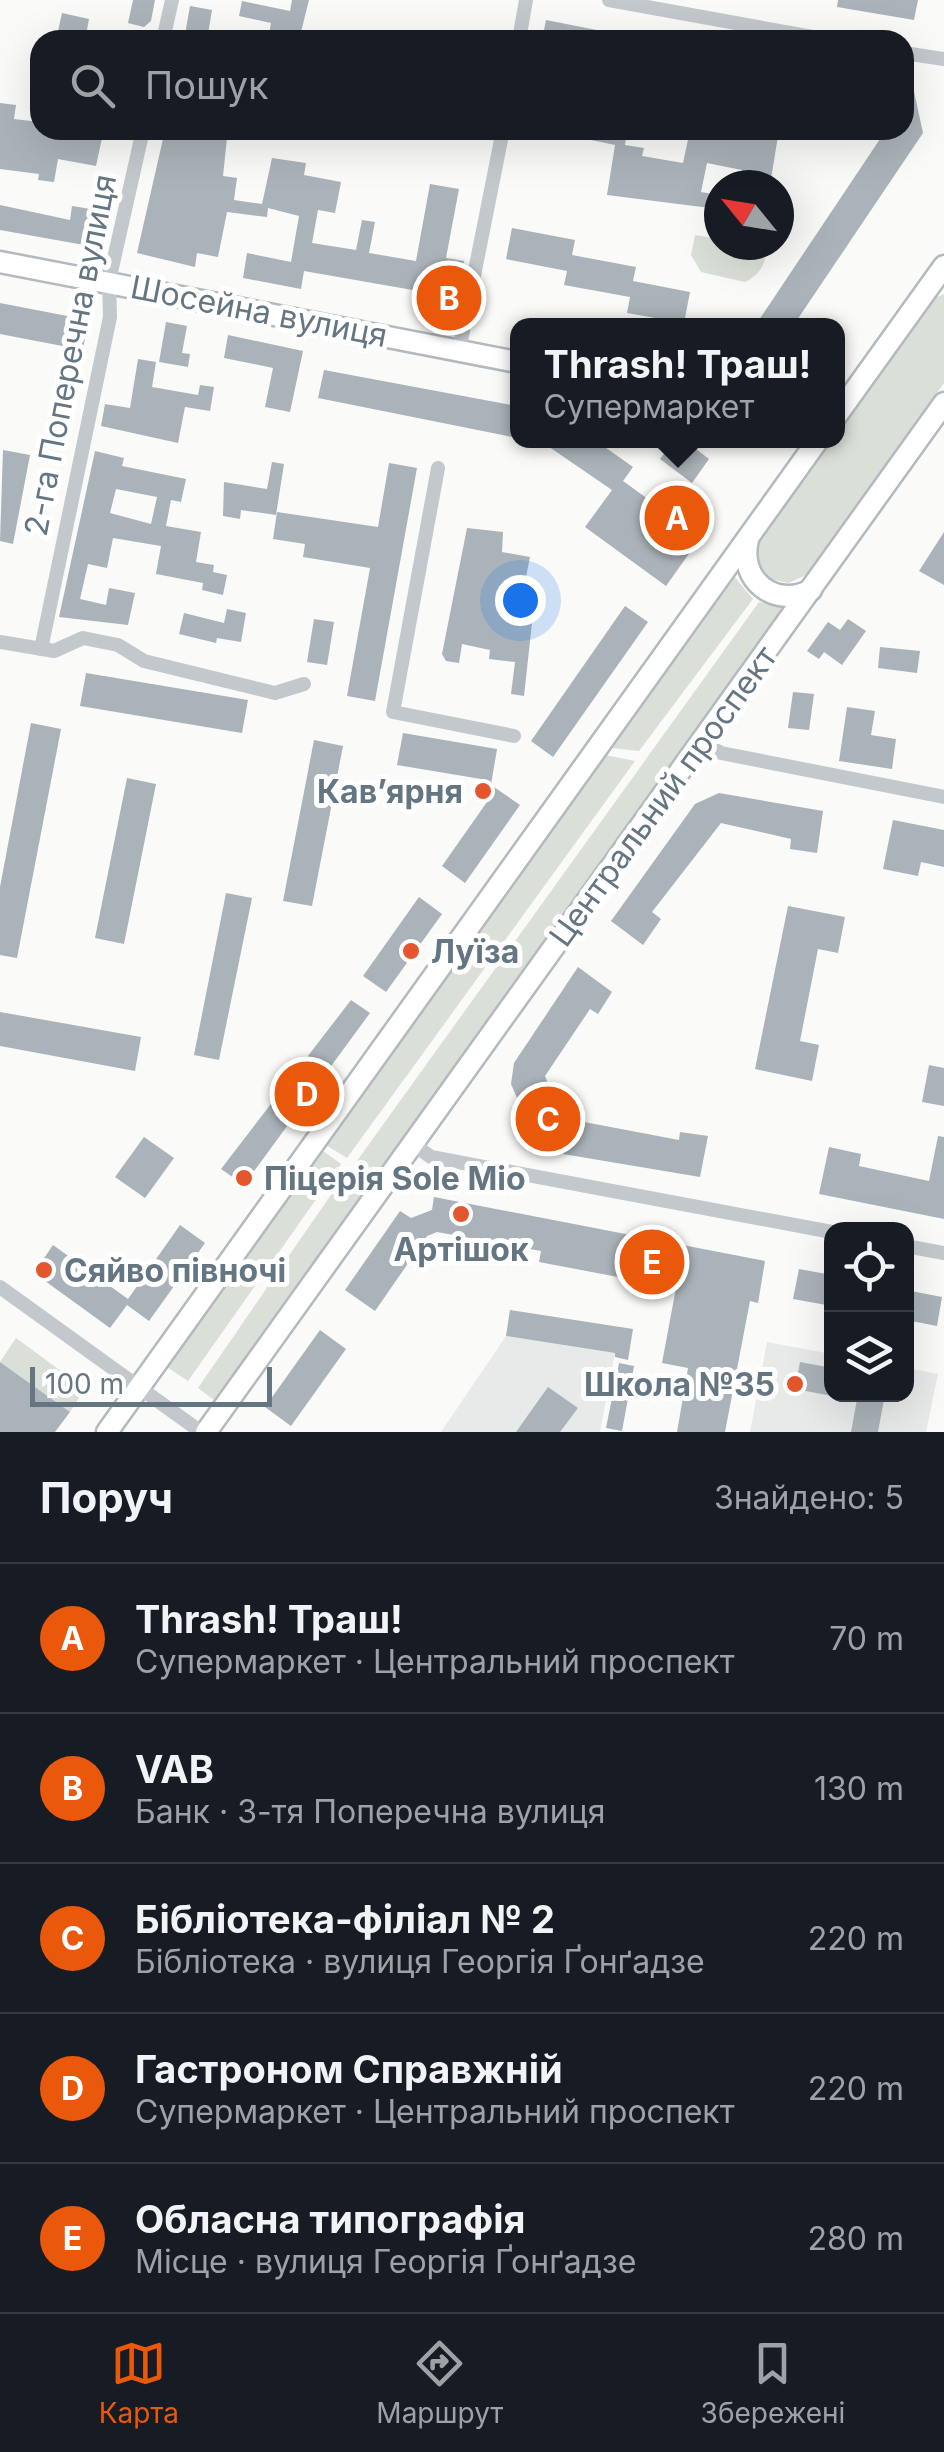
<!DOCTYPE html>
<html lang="uk">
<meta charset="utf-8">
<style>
:root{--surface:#171b24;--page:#20242c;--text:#f1f3f6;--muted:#9ea1a6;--line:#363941;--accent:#ea580c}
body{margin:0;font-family:Inter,sans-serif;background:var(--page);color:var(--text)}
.controls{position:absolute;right:30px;bottom:30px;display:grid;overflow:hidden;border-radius:20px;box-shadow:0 10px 40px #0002}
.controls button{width:90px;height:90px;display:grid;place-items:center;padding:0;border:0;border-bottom:2px solid var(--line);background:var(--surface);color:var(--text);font:50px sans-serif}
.compass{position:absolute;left:704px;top:170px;width:90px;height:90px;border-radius:50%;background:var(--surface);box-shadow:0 10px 40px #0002;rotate:300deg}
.scale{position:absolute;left:30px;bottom:25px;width:242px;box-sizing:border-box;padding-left:10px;border:5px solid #657683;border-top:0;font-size:28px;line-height:35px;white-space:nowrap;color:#657683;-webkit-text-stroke:8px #fff;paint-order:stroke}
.you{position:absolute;left:520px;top:600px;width:35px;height:35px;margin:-25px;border:8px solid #fff;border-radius:50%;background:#1a73e8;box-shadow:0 0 0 15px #1a73e833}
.badge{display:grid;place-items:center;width:65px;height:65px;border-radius:50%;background:var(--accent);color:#fff;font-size:32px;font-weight:700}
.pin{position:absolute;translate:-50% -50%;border:5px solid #fff;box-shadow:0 2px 10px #0006}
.popup{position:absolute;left:510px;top:318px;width:335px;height:130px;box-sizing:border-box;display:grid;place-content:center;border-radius:20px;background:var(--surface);filter:drop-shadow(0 2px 8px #0005);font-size:32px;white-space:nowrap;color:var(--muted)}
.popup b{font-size:38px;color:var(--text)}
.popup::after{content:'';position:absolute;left:50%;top:100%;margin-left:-20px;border:20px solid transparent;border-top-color:var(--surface)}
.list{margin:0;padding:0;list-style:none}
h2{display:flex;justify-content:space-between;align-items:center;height:130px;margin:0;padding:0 40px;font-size:42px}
h2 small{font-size:32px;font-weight:400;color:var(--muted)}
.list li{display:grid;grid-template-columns:65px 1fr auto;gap:30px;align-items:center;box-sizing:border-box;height:150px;padding:0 40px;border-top:2px solid var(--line)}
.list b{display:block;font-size:38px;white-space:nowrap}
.list p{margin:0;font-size:32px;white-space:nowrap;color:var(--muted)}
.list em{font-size:32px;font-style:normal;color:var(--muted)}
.icon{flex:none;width:55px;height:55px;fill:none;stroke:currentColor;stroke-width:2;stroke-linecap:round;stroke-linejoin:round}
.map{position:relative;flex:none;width:944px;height:1432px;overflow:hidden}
.search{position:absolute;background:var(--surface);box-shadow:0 10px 40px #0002;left:30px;right:30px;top:30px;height:110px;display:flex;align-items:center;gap:25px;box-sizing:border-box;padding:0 35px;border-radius:30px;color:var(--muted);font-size:38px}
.sheet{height:880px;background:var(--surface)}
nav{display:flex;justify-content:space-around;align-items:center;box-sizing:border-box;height:140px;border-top:2px solid var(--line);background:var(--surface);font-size:28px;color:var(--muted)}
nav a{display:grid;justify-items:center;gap:5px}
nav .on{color:var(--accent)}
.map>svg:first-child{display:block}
.built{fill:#e8e9e9}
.green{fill:#dadfd7}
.building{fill:#aab3b9;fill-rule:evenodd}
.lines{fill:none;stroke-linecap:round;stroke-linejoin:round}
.secondary-casing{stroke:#b3babf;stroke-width:25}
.street{stroke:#c3c8cc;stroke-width:14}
.secondary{stroke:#fff;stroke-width:20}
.poi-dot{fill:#e4572e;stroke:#fff;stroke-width:4}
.labels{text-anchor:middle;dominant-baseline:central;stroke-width:10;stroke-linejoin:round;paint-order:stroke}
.street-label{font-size:32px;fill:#657683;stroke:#fff}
.poi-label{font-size:32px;font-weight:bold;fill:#657683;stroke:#fff;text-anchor:start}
</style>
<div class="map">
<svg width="944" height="1432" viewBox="0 0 944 1432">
<rect width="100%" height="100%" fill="#fafaf8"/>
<g class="built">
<polygon points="506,1336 615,1353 600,1432 441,1432"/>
<polygon points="767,1342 831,1354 832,1394 906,1394 907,1368 938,1374 926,1432 750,1432"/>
</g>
<g class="green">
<path d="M695,235L719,239V245H768C765,264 762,273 745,282L701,272L691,255Z"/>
<polygon points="944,294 944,383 808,574 789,583 770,579 758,562 760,540 832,441 837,440 837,433 933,299"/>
<polygon points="734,576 753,599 639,751 611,748"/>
<polygon points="759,602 783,608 373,1179 354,1165"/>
<polygon points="605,755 635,761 347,1158 326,1145"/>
<polygon points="322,1150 341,1164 188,1381 167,1367"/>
<polygon points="348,1170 369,1185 214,1400 198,1388"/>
<polygon points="16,1338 80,1385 79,1398 70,1412 0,1362"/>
</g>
<g class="building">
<polygon points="133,0 155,0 151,21 144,27 128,23"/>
<polygon points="292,0 309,0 299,40 268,40 271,23 239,16 242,1 290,11"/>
<polygon points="838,0 918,0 914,20 837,7"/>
<polygon points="190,6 212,10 207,40 184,40"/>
<polygon points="62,13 89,19 85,40 56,40"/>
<polygon points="546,20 617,34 616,40 542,40"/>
<polygon points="910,73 923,133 793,326 755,326 886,130 904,130 904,74"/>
<polygon points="0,103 16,105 14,119 40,122 39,130 102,138 96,166 58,159 54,182 38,180 39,174 0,169"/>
<polygon points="165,130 219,130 218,136 227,138 223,176 237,178 234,200 262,204 272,158 306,163 304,175 341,182 335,213 318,210 312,243 356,250 362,220 375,222 369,253 416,261 430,184 459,189 446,258 464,261 456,304 440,301 438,313 420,310 424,292 304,271 301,289 243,278 247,253 291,262 299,216 268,208 267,217 227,212 218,257 197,253 195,267 137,253"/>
<polygon points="572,130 627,130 625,145 644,148 642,156 683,163 690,130 779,130 770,185 739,185 742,170 707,163 701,192 713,194 710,208 607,195 615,145 572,136"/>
<polygon points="0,205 70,220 72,206 91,209 84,245 0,230"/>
<polygon points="512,228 575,240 572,255 636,267 633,281 690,292 684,323 627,313 630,297 564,285 567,271 506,259"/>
<polygon points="0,303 88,320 83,350 0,334"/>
<polygon points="166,322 187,326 182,353 190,354 188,367 159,362"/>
<polygon points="228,335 303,351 290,412 265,407 273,368 224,358"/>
<polygon points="138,359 156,362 152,387 198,395 200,385 214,387 210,411 185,407 178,443 101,426 105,404 130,408"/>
<polygon points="324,370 517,406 517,438 318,398"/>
<polygon points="539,440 595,440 633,467 623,481 670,515 676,507 691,517 687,522 703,534 666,586 585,527 612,490"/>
<polygon points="674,440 684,440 709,459 692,483 660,459"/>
<polygon points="3,450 30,455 13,544 0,541"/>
<path d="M95,451L124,458L122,466L186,479L181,502L171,500L166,526L201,532L196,562L214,565L213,572L227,575L223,595L202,590L203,583L156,574L161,546L113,538L107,568L88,564L80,599L106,605L109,588L135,593L128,625L59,617ZM116,489L157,497L151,524L110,513Z"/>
<polygon points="272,462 284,464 276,515 241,510 240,519 223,516 224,482 267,489"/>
<polygon points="389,463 417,468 375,701 347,696 370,568 303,557 305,544 273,539 277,512 378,527"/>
<polygon points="467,528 503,532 502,552 530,557 517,622 532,623 524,696 511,694 515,662 489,659 490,650 462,644 459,663 446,661 442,654"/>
<polygon points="944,532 944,585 919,571"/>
<polygon points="625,606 648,622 553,757 531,741"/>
<polygon points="227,609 246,613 241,642 217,638 216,643 179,634 184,613 224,623"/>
<polygon points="314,619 334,622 327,665 307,662"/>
<polygon points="848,619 866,631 842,665 824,652 819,659 807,651 828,622 840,630"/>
<polygon points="880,647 920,651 917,673 878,668"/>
<polygon points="86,673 248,700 242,733 80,706"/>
<polygon points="793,692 814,694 809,730 788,728"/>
<polygon points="847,707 875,711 871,735 896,739 892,769 839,761"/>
<polygon points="31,723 61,729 17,958 0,955 0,887"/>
<polygon points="403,733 497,749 491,785 520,805 465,883 442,866 487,802 472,790 481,779 397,765"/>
<polygon points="314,740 343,746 312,906 283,901"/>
<polygon points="127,778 156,784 124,944 95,938"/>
<polygon points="719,793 823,811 817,853 790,849 791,839 721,823 652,912 661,919 643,945 611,921 695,804"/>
<polygon points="893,820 944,830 944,867 921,862 918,876 883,869"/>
<polygon points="226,893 252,898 219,1060 194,1055"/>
<polygon points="419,897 442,914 386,992 363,976"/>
<polygon points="788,906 845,917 838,953 818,949 800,1041 819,1045 812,1081 755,1069"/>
<polygon points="578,967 612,992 598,1014 590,1009 545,1076 563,1118 679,1140 680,1132 708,1136 700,1177 551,1152 535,1139 511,1084 514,1063"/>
<polygon points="351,1000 370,1013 244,1185 221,1169"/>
<polygon points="0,1012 141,1037 135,1071 0,1046"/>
<polygon points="929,1065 944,1068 944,1106 922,1102"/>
<polygon points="938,1136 944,1137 944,1219 819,1194 829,1147 861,1154 859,1166 929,1181"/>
<polygon points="144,1137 174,1158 145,1198 115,1177"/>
<polygon points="434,1197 765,1261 758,1303 750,1301 725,1432 677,1432 688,1368 662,1363 676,1288 539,1262 541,1251 437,1232 427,1236 375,1311 345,1290 400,1211 411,1218 432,1210"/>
<polygon points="180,1225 205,1243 149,1321 127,1305 110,1328 34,1273 53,1245 128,1299"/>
<polygon points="799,1269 832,1275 832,1306 793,1299"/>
<polygon points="906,1290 942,1297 937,1326 906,1320"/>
<polygon points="510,1310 633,1329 628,1360 615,1357 615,1353 506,1336"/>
<polygon points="320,1330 346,1349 291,1426 265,1407"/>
<polygon points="0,1362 70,1412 55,1432 0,1432"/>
<polygon points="800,1362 832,1368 832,1396 795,1389"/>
<polygon points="619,1363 634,1366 622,1431 606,1428"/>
<polygon points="548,1387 578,1408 560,1432 516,1432"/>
<polygon points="858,1394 885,1394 878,1432 851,1432"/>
</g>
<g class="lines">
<g class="secondary-casing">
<g id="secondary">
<polyline points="0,262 517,362"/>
<polyline points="837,415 944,266"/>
<path d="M748,540C738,580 775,609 811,590"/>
<polyline points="107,1432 818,440"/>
<polyline points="206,1432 944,403"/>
</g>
</g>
<g class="street">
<polyline points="609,0 829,40"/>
<polyline points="163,40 172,0"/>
<polyline points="519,40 526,0"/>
<polyline points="904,53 944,59"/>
<polyline points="459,351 503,130"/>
<polyline points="438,468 393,712 514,736"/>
<polyline points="0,642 54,651 83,638 118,645 144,661 275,693 304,684"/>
<polyline points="41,649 110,317 109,281 143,130"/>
<polyline points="702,742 721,753 944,797"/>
<polyline points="413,1144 431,1157 832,1232"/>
<polyline points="906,1246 944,1253"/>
<polyline points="0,1287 201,1432"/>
</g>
<use href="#secondary" class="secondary"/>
</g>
<g class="poi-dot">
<circle cx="483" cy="791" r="10"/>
<circle cx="411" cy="951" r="10"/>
<circle cx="244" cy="1178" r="10"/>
<circle cx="461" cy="1214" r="10"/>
<circle cx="44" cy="1270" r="10"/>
<circle cx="795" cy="1384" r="10"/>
</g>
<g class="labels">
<g class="street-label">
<text transform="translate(259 311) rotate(11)">Шосейна вулиця</text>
<text transform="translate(70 355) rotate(-79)">2-га Поперечна вулиця</text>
<text transform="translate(663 796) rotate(-54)">Центральний проспект</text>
</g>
<g class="poi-label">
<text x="463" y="791" text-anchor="end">Кав’ярня</text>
<text x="431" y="951">Луїза</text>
<text x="264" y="1178">Піцерія Sole Mio</text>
<text x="461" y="1249" text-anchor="middle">Артішок</text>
<text x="64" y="1270">Сяйво півночі</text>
<text x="775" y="1384" text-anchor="end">Школа №35</text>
</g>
</g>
</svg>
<div class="controls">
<button><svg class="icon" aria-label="locate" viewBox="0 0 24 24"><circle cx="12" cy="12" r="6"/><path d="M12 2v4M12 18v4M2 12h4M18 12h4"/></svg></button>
<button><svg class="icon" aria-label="layers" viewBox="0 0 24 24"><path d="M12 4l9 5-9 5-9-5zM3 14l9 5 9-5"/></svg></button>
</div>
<svg class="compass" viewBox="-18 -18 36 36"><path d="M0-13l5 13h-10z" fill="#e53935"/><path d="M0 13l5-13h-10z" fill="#9ea1a6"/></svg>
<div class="scale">100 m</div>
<div class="you"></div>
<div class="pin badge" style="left:677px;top:518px">A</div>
<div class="popup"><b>Thrash! Траш!</b>Супермаркет</div>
<div class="pin badge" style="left:449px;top:298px">B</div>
<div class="pin badge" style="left:548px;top:1119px">C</div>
<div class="pin badge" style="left:307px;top:1094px">D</div>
<div class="pin badge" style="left:652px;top:1262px">E</div>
<div class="search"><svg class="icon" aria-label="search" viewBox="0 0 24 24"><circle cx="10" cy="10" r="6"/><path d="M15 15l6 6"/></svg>Пошук</div>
</div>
<section class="sheet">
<h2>Поруч<small>Знайдено: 5</small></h2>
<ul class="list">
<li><span class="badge">A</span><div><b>Thrash! Траш!</b><p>Супермаркет · Центральний проспект</p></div><em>70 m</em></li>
<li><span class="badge">B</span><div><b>VAB</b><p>Банк · 3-тя Поперечна вулиця</p></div><em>130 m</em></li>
<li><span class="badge">C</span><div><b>Бібліотека-філіал № 2</b><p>Бібліотека · вулиця Георгія Ґонґадзе</p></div><em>220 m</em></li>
<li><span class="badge">D</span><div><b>Гастроном Справжній</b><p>Супермаркет · Центральний проспект</p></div><em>220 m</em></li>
<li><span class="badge">E</span><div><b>Обласна типографія</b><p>Місце · вулиця Георгія Ґонґадзе</p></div><em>280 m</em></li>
</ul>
</section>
<nav>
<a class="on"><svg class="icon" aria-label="map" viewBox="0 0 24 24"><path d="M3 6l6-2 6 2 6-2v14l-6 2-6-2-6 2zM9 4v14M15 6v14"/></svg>Карта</a>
<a><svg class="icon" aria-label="directions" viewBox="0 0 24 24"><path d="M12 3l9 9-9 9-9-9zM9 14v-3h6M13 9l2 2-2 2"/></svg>Маршрут</a>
<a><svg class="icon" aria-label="saved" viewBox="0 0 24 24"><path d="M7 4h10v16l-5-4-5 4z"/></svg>Збережені</a>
</nav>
